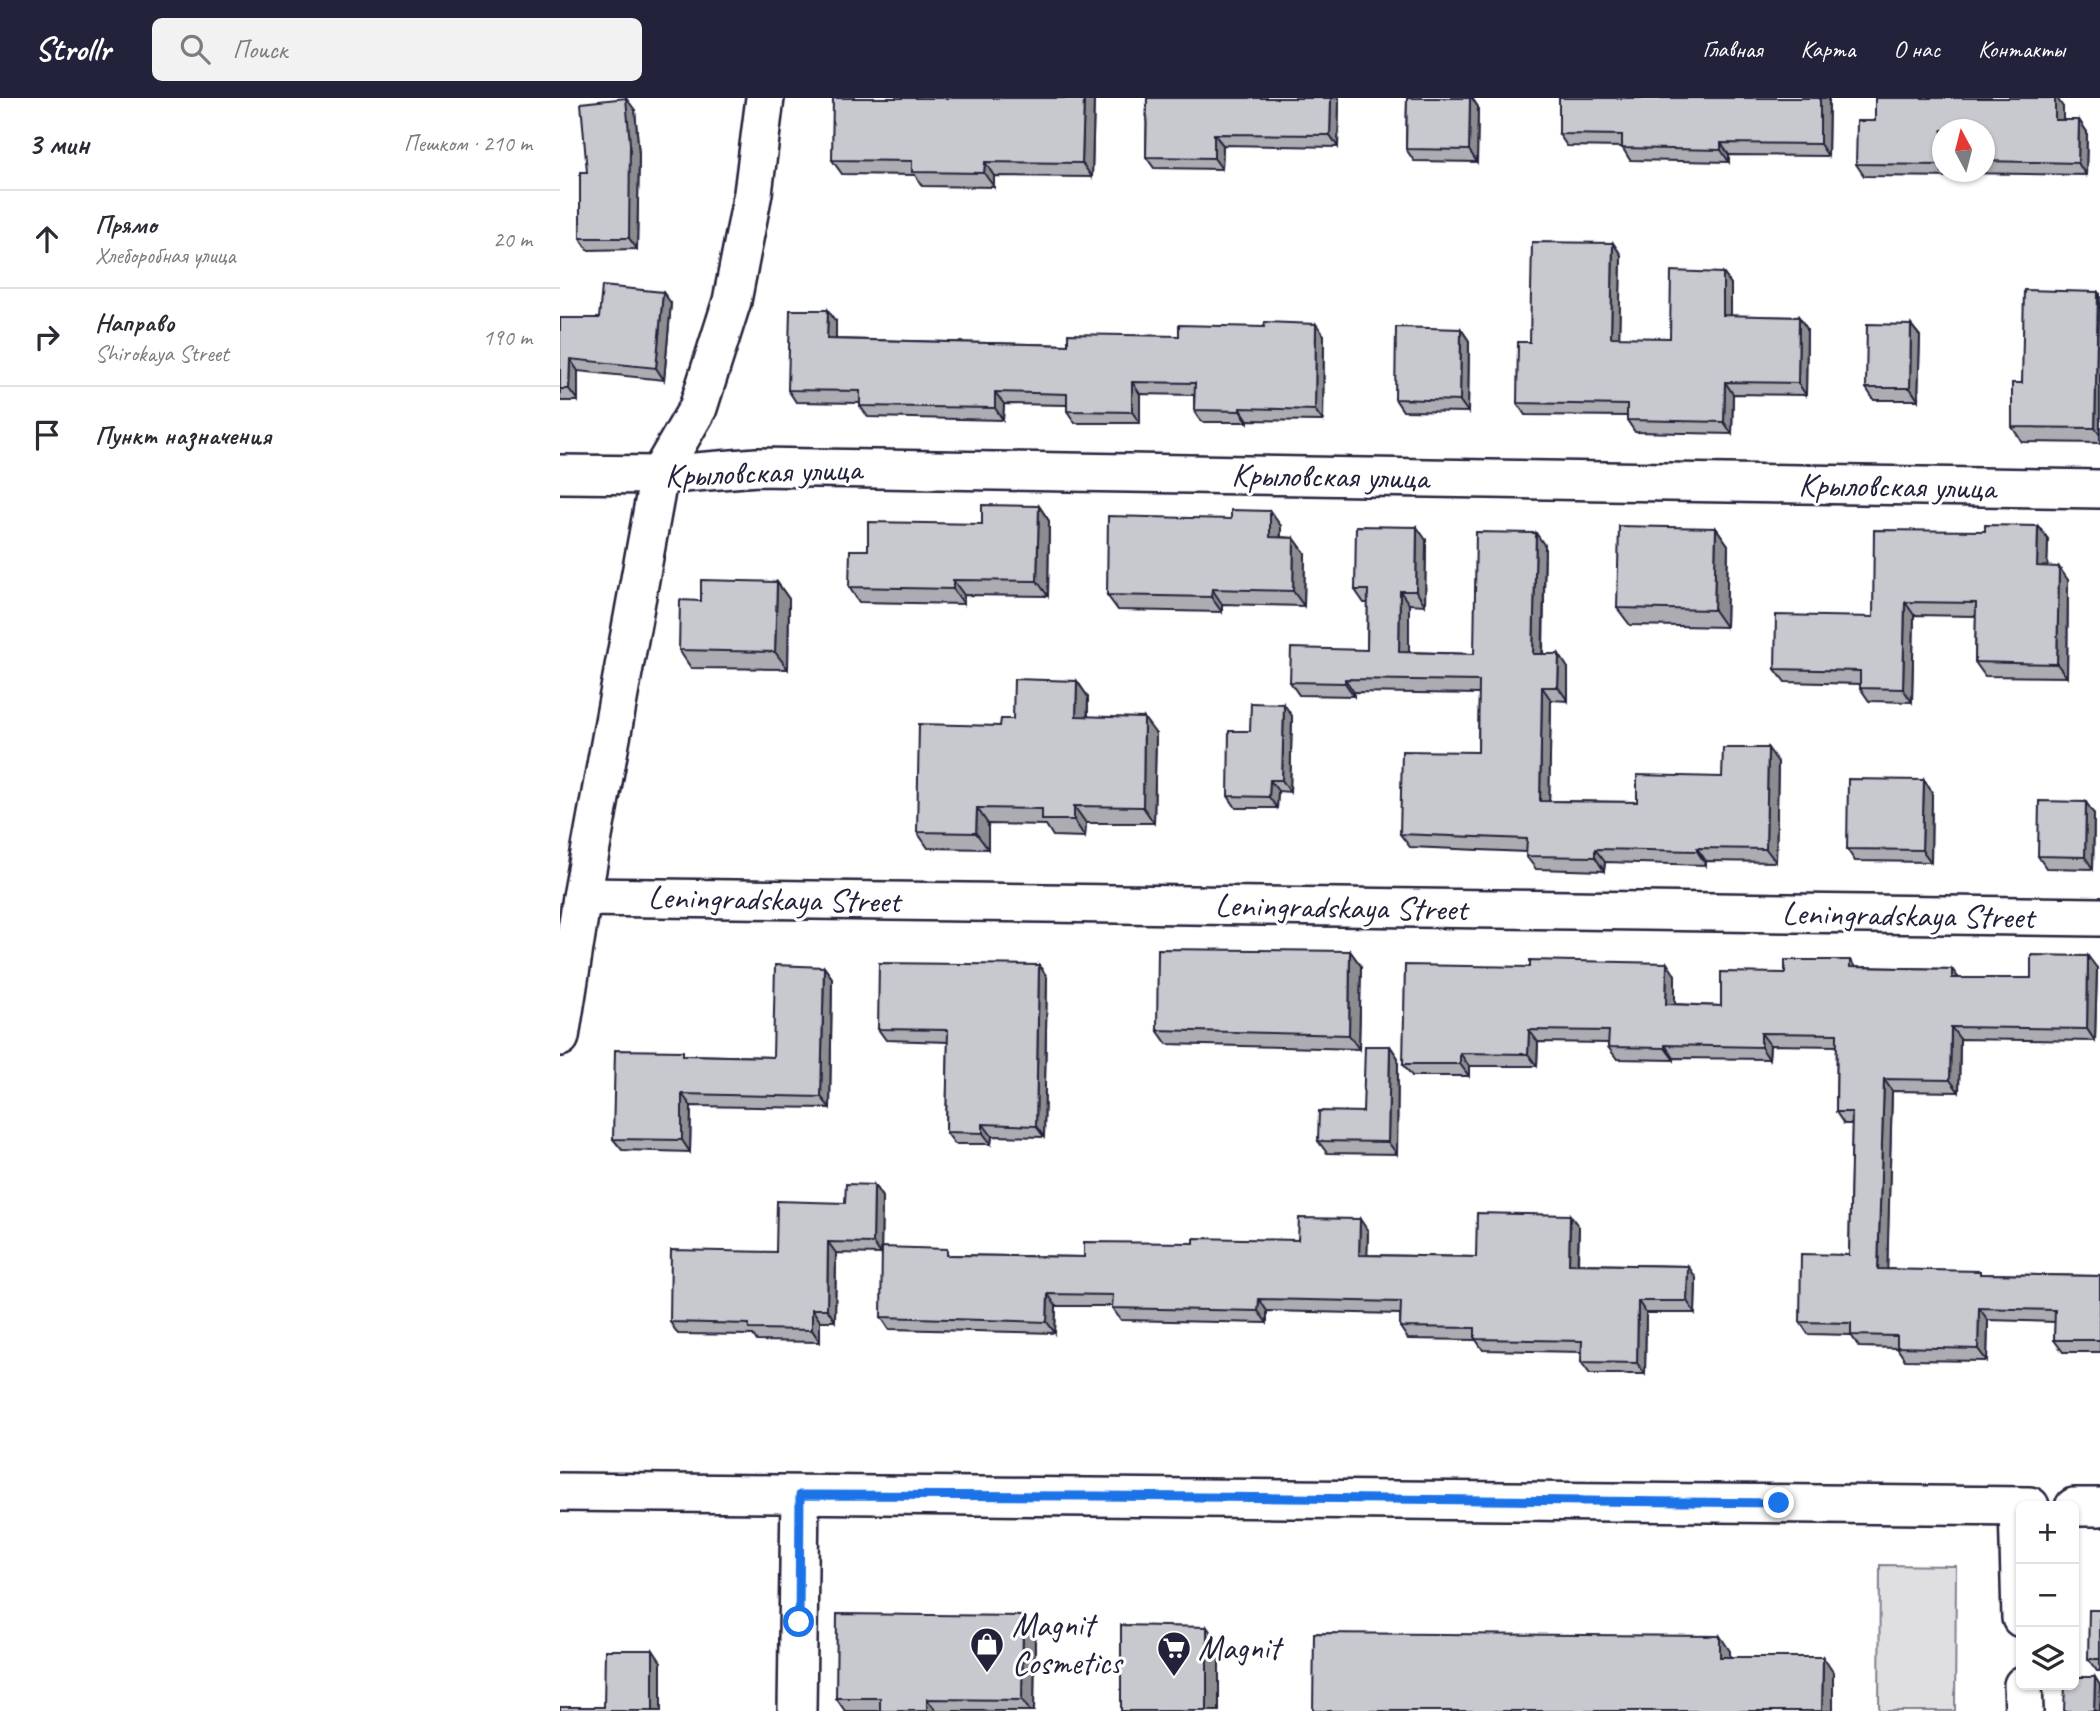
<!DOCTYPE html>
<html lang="ru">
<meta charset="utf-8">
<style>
:root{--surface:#fff;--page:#f2f2f3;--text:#2b2b33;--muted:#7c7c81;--line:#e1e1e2;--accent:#22223b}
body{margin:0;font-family:Caveat,sans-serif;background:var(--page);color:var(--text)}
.controls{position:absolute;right:21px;bottom:21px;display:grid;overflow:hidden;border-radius:10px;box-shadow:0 2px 5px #0004}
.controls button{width:63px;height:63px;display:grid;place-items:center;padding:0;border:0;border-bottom:2px solid var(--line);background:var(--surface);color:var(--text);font:35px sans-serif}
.compass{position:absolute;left:1372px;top:21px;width:63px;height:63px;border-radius:50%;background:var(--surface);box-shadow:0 2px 5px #0004;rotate:353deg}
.stop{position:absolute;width:21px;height:21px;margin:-16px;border:5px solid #1a73e8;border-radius:50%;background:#fff}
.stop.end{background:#1a73e8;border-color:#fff;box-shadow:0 2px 7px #0008}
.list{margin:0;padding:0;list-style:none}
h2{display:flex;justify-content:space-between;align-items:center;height:91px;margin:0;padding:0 28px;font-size:30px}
h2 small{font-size:23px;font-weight:400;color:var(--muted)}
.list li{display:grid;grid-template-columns:46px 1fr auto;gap:21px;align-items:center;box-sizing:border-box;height:98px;padding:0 28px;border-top:2px solid var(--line)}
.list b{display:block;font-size:26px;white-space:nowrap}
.list p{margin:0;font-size:23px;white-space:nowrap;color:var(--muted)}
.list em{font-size:23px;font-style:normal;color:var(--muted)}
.icon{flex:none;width:38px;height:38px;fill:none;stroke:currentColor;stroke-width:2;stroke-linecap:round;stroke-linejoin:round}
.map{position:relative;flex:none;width:1540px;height:1613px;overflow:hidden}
header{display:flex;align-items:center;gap:42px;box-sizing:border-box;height:98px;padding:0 35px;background:var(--accent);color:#fff}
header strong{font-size:33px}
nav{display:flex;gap:38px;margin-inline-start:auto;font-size:24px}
.search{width:490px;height:63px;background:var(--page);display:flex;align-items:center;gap:18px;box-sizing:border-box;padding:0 24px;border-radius:10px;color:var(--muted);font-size:26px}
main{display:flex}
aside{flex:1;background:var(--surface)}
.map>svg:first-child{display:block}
.pitch{fill:#dfdfe2;stroke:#80808e;stroke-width:2}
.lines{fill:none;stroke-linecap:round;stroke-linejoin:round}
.minor-casing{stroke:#22223b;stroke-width:42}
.minor{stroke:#fff;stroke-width:37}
.wall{fill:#acacb2;stroke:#22223b;stroke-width:2;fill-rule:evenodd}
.shaded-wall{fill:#8c8c91;stroke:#22223b;stroke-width:2}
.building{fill:#c8c8cf;stroke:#22223b;stroke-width:2}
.route{stroke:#1a73e8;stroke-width:9}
.labels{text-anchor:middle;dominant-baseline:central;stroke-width:6;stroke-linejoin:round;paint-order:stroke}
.street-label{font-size:33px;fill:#22223b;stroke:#fff}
.poi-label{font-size:33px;fill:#22223b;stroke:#fff;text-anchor:start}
</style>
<header>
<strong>Strollr</strong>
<div class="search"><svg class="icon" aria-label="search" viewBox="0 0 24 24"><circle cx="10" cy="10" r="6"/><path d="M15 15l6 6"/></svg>Поиск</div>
<nav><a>Главная</a><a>Карта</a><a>О нас</a><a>Контакты</a></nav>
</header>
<main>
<aside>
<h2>3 мин<small>Пешком · 210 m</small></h2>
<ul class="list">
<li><svg class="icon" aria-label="ahead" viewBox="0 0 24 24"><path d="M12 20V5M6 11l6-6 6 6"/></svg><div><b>Прямо</b><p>Хлеборобная улица</p></div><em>20 m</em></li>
<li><svg class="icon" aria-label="right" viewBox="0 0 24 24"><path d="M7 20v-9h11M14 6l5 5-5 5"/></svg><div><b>Направо</b><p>Shirokaya Street</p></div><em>190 m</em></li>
<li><svg class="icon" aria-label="arrive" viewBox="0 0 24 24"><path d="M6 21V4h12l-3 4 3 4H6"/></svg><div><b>Пункт назначения</b></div></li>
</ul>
</aside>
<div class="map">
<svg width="1540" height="1613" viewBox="0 0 1540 1613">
<rect width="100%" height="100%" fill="#fff"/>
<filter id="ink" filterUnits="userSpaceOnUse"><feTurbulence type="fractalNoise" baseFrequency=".0143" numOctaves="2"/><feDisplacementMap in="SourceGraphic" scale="14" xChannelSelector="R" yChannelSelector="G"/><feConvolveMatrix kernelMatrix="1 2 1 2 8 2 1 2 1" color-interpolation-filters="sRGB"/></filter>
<g filter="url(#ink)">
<polygon class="pitch" points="1320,1467 1396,1468 1395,1613 1319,1613"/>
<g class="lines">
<g class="minor-casing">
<g id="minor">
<polyline points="0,376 99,377 197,369 1540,391"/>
<polyline points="22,799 1540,819"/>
<polyline points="0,939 22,799 99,377 138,310 172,203 193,95 205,0"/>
<polyline points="0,1394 1470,1408"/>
<polyline points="1458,1408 1461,1520"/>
<polyline points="1514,1409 1540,1409"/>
<polyline points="1463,1587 1464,1613"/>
<polyline points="237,1613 240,1397"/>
</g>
</g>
<use href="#minor" class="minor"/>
</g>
<g class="wall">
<polygon points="353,0 534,0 532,79 434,78 434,89 362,88 355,77 282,76 272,62"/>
<polygon points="587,0 779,0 778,49 663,47 662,71 594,70 586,59"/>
<polygon points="847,0 912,0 918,9 917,64 854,63 846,51"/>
<polygon points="1269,0 1268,58 1169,57 1169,64 1070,62 1062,49 1007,48 999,36"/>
<path d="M1503,9V22H1519L1527,34L1526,77L1403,75V79L1304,78L1296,66L1315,23ZM1382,32H1424V74H1382Z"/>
<polygon points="75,12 79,57 77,151 28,152 20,140 27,74"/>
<polygon points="1053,145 1061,157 1059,240 1110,240 1163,175 1171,186 1171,218 1239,219 1247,231 1246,297 1173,296 1172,336 1075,334 1067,322 1067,318 965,317 957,305 970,244"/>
<polygon points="1540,197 1540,345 1462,344 1452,329"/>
<polygon points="111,205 104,282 18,273 18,303 0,303 0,220 39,220"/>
<polygon points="276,224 276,241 508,247 619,238 764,237 763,323 688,322 688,324 642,324 634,312 634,297 580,296 580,325 515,325 507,313 507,307 444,306 443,322 308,319 300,308 300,305 236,304 228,292"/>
<polygon points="1351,227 1360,238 1358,302 1314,302 1306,290"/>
<polygon points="901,231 909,243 908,314 843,313 835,301"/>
<polygon points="479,408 489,423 488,498 404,497 404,506 299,504 289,489 308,452 422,426"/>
<polygon points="721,428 721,439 734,440 745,455 744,508 662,506 662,514 558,512 547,497"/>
<polygon points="1478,428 1488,441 1487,468 1508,482 1507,579 1425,578 1415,564 1416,518 1354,517 1352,604 1309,603 1300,590 1300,586 1225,584 1215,571 1313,519 1425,433"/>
<polygon points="1156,430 1168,447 1166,529 1070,527 1057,510"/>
<polygon points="866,442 865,507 849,506 849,554 914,556 985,448 983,556 1008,570 1008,603 991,602 989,703 1077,704 1218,664 1216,764 1146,763 1146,767 1045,764 1044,773 976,771 966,758 966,754 850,749 840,736 918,654 919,596 794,594 794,598 739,597 730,584 807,552 808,505 804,505 795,492"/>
<polygon points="217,484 229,501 228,571 131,570 119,552 141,503"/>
<polygon points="517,583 528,599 528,619 596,636 594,725 526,725 525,739 493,738 486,727 428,726 428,751 368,750 357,734 440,628 453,621"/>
<polygon points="732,618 730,694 718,693 717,710 676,710 668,698 690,633"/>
<polygon points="1364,682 1372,694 1371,764 1295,763 1287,751"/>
<polygon points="1534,716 1533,771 1486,770 1478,758"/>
<polygon points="790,853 801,868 799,951 607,946 597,932"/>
<polygon points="1290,862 1295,869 1392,871 1398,880 1471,880 1537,870 1535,943 1400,941 1399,994 1332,993 1327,1171 1422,1176 1540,1178 1540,1254 1503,1254 1494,1242 1495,1224 1428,1222 1427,1263 1345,1262 1337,1250 1299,1249 1291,1237 1248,1236 1240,1224 1289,1157 1292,1026 1284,1026 1276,1014 1277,948 1210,947 1209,961 1114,960 1114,962 1057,961 1048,949 1048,945 978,944 977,968 909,968 909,978 852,978 843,966 1115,877 1115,906 1161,908 1225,875"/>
<polygon points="479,867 487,879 484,1039 432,1038 431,1046 395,1046 386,1034 388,944 326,942 318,931"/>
<polygon points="264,869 272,880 270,1010 131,1008 130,1054 62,1052 53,1041 126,957 213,959"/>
<polygon points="830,948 838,960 837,1056 767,1055 758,1043 803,1014"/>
<polygon points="314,1087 322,1099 321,1156 276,1155 275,1223 260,1223 260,1244 197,1243 193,1237 118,1236 110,1224 216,1154 285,1105"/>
<polygon points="1019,1129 1018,1166 1128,1168 1136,1180 1135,1215 1086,1215 1085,1276 1030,1276 1021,1264 1022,1254 923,1252 916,1242 848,1241 840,1229 840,1216 707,1213 707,1225 561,1222 552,1210 552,1208 496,1208 495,1235 329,1231 321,1219 391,1157 524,1159 634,1145 738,1142 808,1133 807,1157 916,1159"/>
<polygon points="1540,1512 1540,1573 1537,1573 1528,1561"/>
<polygon points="475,1535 474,1613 285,1613 276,1600"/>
</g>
<g class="shaded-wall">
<polygon points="66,0 75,12 79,57 77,151 69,140"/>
<polygon points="524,0 534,0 532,79 522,65"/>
<polygon points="771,0 779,0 778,49 770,37"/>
<polygon points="910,0 912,0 918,9 917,64 909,52"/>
<polygon points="1260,0 1269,0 1268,58 1260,46"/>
<polygon points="1495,0 1497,0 1503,9 1503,33 1495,22"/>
<polygon points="1519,22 1527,34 1526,77 1518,65"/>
<polygon points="654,36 663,47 662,71 654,60"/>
<polygon points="1161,45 1169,57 1169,64 1161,52"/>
<polygon points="425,64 434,78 434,89 424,75"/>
<polygon points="1053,145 1061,157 1059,251 1051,239"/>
<polygon points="1163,175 1171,186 1171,229 1163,217"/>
<polygon points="103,194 111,205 104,282 96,270"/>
<polygon points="1538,194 1540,197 1540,337 1535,330"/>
<polygon points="268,212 276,224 276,252 267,241"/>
<polygon points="1239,219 1247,231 1246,297 1238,285"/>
<polygon points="756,226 764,237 763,323 755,312"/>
<polygon points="1351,227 1360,238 1358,302 1350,290"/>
<polygon points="901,231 909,243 908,314 900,303"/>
<polygon points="10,261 18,273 18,303 9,291"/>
<polygon points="572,284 580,296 580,325 572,314"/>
<polygon points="1165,284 1173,296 1172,336 1164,324"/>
<polygon points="435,294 444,306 443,322 435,310"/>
<polygon points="680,310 688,322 688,324 680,313"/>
<polygon points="479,408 489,423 488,498 477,483"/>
<polygon points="710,413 721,428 720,454 710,439"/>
<polygon points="1478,428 1488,441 1487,481 1477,468"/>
<polygon points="857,429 866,442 865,507 856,493"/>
<polygon points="1156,430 1168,447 1166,529 1154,512"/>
<polygon points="976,435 985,448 982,569 973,556"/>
<polygon points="734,440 745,455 744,508 733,493"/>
<polygon points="1499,469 1508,482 1507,579 1497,566"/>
<polygon points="393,482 404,497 404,506 393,491"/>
<polygon points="217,484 229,501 228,571 215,554"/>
<polygon points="652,491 662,506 662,514 651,499"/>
<polygon points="840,493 849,506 849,567 839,554"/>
<polygon points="1345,504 1354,517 1352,604 1343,591"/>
<polygon points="999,556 1008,570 1008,603 998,589"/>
<polygon points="785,581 794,594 794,598 785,585"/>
<polygon points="517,583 528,599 527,635 516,618"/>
<polygon points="982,589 991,602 989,716 980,703"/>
<polygon points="724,606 732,618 730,694 722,682"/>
<polygon points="584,620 596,636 594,725 583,709"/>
<polygon points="1208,650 1218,664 1216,764 1206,751"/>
<polygon points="710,682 718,693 717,710 709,699"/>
<polygon points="1364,682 1372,694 1371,764 1362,752"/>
<polygon points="1526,704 1534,716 1533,771 1525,759"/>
<polygon points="514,708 526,725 525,739 514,722"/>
<polygon points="417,710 428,726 428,751 416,735"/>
<polygon points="1137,750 1146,763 1146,767 1137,753"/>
<polygon points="1035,751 1045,764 1044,773 1035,759"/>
<polygon points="790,853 801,868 799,951 789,937"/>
<polygon points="1528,858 1537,870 1535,943 1527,931"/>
<polygon points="1107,865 1115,877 1115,918 1106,906"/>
<polygon points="479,867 487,879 484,1039 476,1028"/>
<polygon points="264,869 272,880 270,1010 261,999"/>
<polygon points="1392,871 1401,883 1392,880"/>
<polygon points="1391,929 1400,941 1399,994 1390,982"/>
<polygon points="969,932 978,944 977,968 968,956"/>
<polygon points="1201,935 1210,947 1209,961 1201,949"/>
<polygon points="1105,947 1114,960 1114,962 1105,950"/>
<polygon points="830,948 838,960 837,1056 828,1044"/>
<polygon points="900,955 909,968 909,978 900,966"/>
<polygon points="1324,981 1332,993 1327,1183 1318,1171"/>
<polygon points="122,996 131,1008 130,1054 122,1042"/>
<polygon points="423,1026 432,1038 431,1046 423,1035"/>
<polygon points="314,1087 322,1099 321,1156 313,1145"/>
<polygon points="1010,1117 1019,1129 1017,1178 1009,1166"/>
<polygon points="800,1121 808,1133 807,1169 799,1157"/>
<polygon points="268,1144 276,1155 275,1223 267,1211"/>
<polygon points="1128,1168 1136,1180 1135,1215 1127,1203"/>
<polygon points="488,1196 496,1208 495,1235 487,1224"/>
<polygon points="699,1201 707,1213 707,1225 698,1213"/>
<polygon points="1078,1203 1086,1215 1085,1276 1077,1265"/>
<polygon points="1419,1210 1428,1222 1427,1263 1418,1251"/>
<polygon points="252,1211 260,1223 260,1244 252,1232"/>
<polygon points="463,1518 475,1535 474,1613 470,1613 462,1602"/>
<polygon points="647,1529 659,1546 659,1613 647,1613"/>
<polygon points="1160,1538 1170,1553 1170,1573 1160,1559"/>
<polygon points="93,1552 101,1564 101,1613 93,1613"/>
<polygon points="1263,1559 1273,1574 1273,1613 1262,1613"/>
<polygon points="1535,1579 1540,1587 1540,1613 1534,1613"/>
<polygon points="367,1601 376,1613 367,1613"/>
</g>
<g class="building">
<polygon points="66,0 70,46 69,140 20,140 20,74 27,74 21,5"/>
<polygon points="273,0 524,0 522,65 425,64 424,75 352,74 352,63 272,62"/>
<polygon points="587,0 771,0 770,37 654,36 654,60 586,59"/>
<polygon points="847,0 910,0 909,52 846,51"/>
<polygon points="999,0 1260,0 1260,46 1161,45 1161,52 1062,50 1062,37 999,36"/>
<polygon points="1315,0 1495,0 1495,22 1519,22 1518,65 1424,63 1424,32 1382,32 1382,67 1296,66 1297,23 1315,23"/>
<polygon points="972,144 1053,145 1051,239 1110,240 1111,173 1163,175 1163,217 1239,219 1238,285 1165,284 1164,324 1067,322 1067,307 957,305 958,244 970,244"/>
<polygon points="42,188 103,194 96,270 10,261 9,291 0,291 0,220 39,220"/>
<polygon points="1464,192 1538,194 1535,330 1452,329 1452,285 1462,285"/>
<polygon points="230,212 268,212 267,241 348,243 508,247 508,236 619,238 619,227 704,229 705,224 756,226 755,312 680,310 680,313 634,312 635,285 572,284 572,314 507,313 507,296 435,294 435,310 300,308 300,293 228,292"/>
<polygon points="1307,226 1351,227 1350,290 1306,290"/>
<polygon points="836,229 901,231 900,303 835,301"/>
<polygon points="422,407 479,408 477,483 393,482 393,491 289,489 290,452 308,452 308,424 422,426"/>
<polygon points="671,412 710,413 710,439 734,440 733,493 652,491 651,499 547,497 548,418 671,421"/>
<polygon points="1425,427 1478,428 1477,468 1499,469 1497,566 1415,564 1416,505 1345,504 1343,591 1300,590 1300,573 1215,571 1216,517 1313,519 1314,432 1425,433"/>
<polygon points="796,428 857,429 856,493 840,493 839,554 914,556 916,434 976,435 973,556 999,556 998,589 982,589 980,703 1077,704 1077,677 1162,679 1163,650 1208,650 1206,751 1137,750 1137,753 1035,751 1035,759 966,758 967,741 840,736 842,653 918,654 919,583 785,581 785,585 730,584 731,550 807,552 808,492 795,492"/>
<polygon points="1059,428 1156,430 1154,512 1057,510"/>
<polygon points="141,482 217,484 215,554 119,552 120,502 141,503"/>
<polygon points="454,581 517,583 516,618 584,620 583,709 514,708 514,722 482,722 482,711 417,710 416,735 357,734 359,626 440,628 441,621 453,621"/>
<polygon points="691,605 724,606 722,682 710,682 709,699 668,698 669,633 690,633"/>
<polygon points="1288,681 1364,682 1362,752 1287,751"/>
<polygon points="1479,703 1526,704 1525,759 1478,758"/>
<polygon points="598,851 790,853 789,937 597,932"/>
<polygon points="1471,857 1528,858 1527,931 1391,929 1390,982 1324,981 1318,1171 1420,1173 1420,1176 1540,1178 1540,1242 1494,1242 1495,1212 1419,1210 1418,1251 1337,1249 1337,1238 1291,1237 1291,1225 1240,1224 1241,1156 1289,1157 1292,1014 1276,1014 1277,936 1201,935 1201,949 1105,947 1105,950 1048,949 1049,933 969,932 968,956 900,955 900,966 843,966 845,867 970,869 970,862 1107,865 1106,906 1161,908 1161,874 1225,875 1225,862 1290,862 1290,869 1392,871 1392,880 1471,880"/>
<polygon points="319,865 479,867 476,1028 423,1026 423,1035 386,1034 388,932 318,931"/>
<polygon points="215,867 264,869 261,999 122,996 122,1042 53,1041 55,952 123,953 123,957 213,959"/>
<polygon points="805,948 830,948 828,1044 758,1043 759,1013 803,1014"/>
<polygon points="286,1086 314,1087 313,1145 268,1144 267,1211 252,1211 252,1232 189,1231 189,1226 110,1224 111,1152 216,1154 217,1103 285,1105"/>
<polygon points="917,1115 1010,1117 1009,1166 1128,1168 1127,1203 1078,1203 1077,1265 1021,1264 1022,1243 915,1241 915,1230 840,1229 841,1204 699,1201 698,1213 552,1210 553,1197 488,1196 487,1224 321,1219 322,1149 387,1151 387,1157 524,1159 524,1144 634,1145 634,1140 738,1142 739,1120 800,1121 799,1157 916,1159"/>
<polygon points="1529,1512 1540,1512 1540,1561 1528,1561"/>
<polygon points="277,1516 463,1518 462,1602 367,1601 367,1613 320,1613 320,1600 276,1600"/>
<polygon points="561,1527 647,1529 647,1613 561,1613"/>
<polygon points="754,1535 1160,1538 1160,1559 1263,1559 1262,1613 753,1613"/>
<polygon points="45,1552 93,1552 93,1613 0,1613 0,1609 44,1609"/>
<polygon points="1514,1579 1535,1579 1534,1613 1504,1613 1505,1587 1514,1587"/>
</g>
</g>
<g class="lines" filter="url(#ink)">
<polyline class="route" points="239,1524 240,1397 539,1398 1219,1405"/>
</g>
<defs>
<g id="shop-pin" transform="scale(1.75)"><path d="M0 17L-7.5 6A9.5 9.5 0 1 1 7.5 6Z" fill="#22223b" stroke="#fff"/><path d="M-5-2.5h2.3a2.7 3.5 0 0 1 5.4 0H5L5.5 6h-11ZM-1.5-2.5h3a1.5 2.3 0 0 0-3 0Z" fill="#fff"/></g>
<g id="supermarket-pin" transform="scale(1.75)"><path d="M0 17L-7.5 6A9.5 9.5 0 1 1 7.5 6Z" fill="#22223b" stroke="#fff"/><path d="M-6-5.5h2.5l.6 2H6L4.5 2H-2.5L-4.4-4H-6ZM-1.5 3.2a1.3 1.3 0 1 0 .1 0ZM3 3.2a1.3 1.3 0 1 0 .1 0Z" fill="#fff"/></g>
</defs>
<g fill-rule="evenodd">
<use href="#shop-pin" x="427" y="1546"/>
<use href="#supermarket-pin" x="614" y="1550"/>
</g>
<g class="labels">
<g class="street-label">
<text transform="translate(203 374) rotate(-2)">Крыловская улица</text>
<text transform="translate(770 378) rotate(1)">Крыловская улица</text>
<text transform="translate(1337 388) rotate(1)">Крыловская улица</text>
<text transform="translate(214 801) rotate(1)">Leningradskaya Street</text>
<text transform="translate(781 809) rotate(1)">Leningradskaya Street</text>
<text transform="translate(1348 817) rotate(1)">Leningradskaya Street</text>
</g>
<g class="poi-label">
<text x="452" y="1527">Magnit<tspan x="452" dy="38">Cosmetics</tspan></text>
<text x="638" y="1550">Magnit</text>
</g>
</g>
</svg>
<div class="controls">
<button>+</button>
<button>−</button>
<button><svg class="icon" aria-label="layers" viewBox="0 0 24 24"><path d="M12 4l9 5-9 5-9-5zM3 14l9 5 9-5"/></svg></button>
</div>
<svg class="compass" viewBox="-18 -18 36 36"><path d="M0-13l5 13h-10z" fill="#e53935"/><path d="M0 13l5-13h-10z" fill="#7c7c81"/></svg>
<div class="stop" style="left:239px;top:1524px"></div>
<div class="stop end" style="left:1219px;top:1405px"></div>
</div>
</main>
